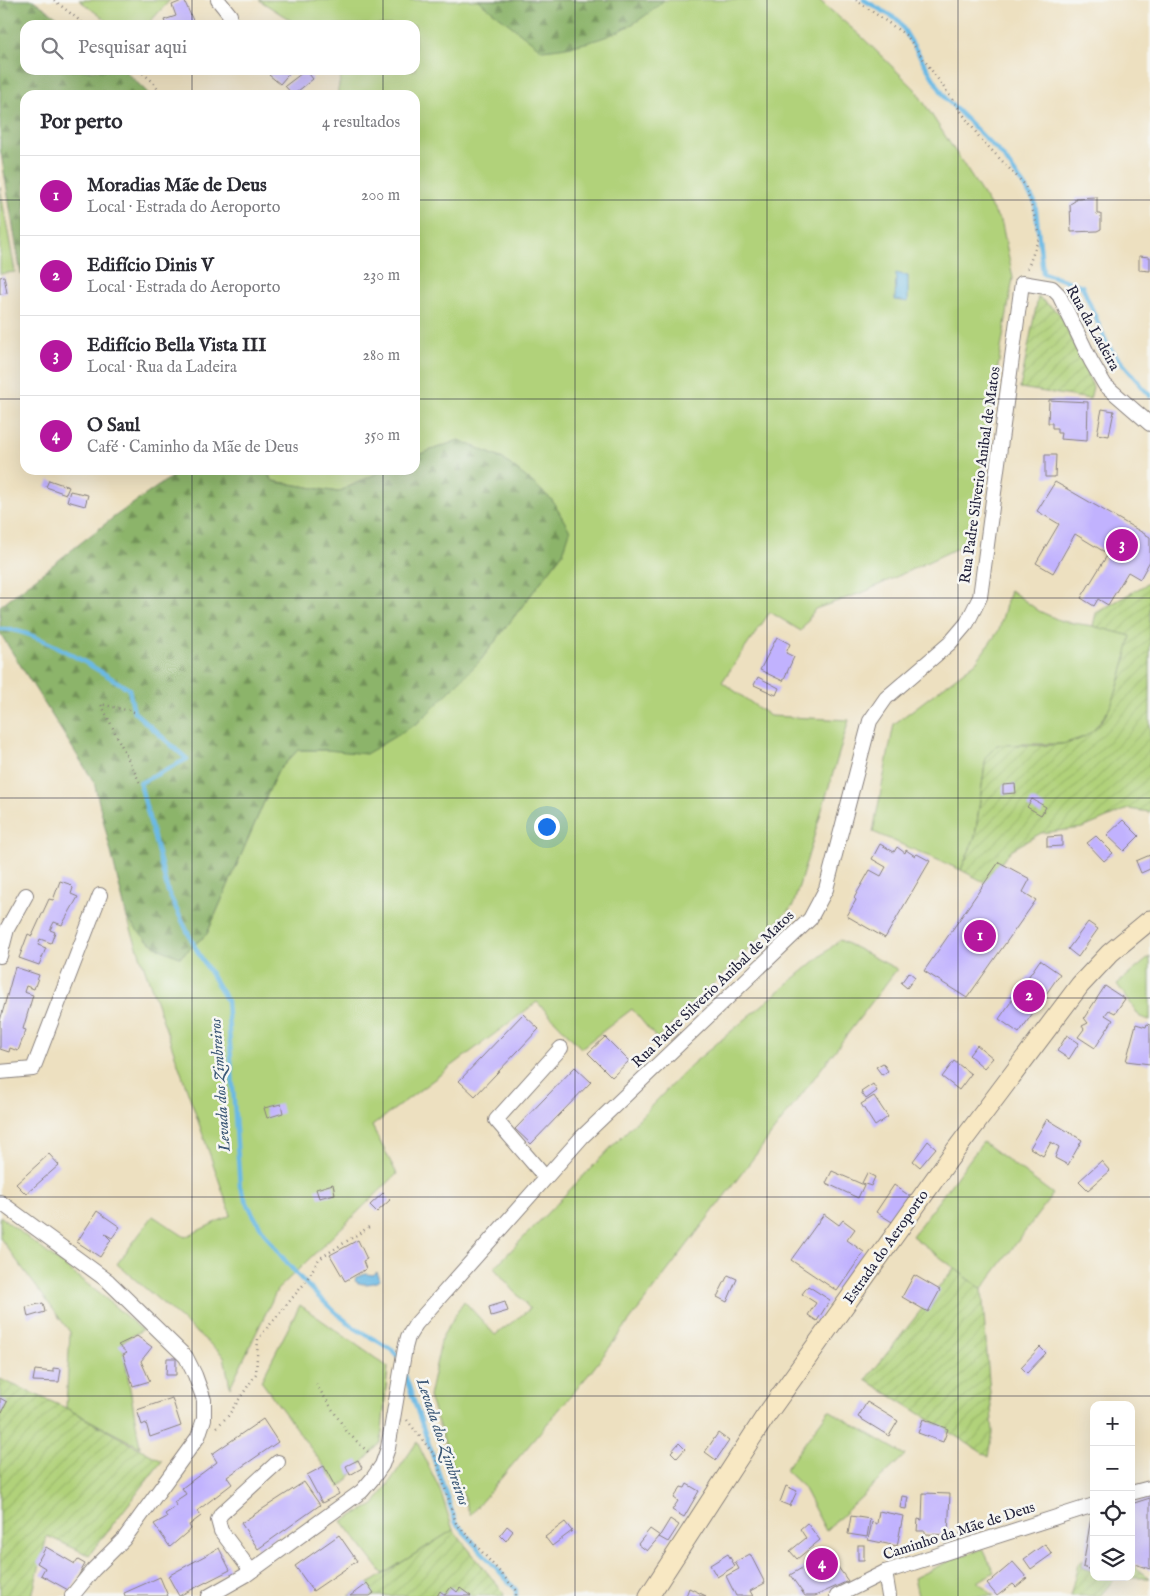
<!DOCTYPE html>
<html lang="pt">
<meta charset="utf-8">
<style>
:root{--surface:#fff;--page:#f7f7f7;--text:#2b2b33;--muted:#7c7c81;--line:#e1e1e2;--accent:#b5179e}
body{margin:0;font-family:"IM FELL English",serif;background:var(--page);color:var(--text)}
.controls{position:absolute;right:15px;bottom:15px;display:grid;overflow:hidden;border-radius:10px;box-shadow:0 5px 20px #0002}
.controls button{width:45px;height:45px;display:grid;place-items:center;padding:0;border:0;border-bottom:1px solid var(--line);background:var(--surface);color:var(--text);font:25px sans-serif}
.you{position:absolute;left:546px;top:826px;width:18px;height:18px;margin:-12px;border:4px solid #fff;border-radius:50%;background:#1a73e8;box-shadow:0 0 0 8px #1a73e833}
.badge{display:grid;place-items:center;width:32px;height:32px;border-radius:50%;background:var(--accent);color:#fff;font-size:16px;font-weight:700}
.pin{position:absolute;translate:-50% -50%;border:2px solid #fff;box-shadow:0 1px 5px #0006}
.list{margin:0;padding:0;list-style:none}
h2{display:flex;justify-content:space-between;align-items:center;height:65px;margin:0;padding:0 20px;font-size:21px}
h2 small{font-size:16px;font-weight:400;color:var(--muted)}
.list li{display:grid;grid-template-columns:32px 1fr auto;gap:15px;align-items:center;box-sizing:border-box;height:80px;padding:0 20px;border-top:1px solid var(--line)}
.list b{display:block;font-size:19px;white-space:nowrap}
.list p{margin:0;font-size:16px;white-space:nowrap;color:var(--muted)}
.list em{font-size:16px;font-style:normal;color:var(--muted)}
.icon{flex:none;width:28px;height:28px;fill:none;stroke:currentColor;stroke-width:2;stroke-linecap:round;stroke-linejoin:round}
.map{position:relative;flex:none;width:1150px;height:1596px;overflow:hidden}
.search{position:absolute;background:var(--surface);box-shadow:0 5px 20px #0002;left:20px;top:20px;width:400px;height:55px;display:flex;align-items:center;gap:12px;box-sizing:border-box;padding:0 18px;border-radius:15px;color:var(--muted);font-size:19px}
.panel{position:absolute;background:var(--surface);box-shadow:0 5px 20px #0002;left:20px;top:90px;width:400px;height:385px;border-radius:15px}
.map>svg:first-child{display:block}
.grass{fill:#b1d27a;stroke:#6a7a5a}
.forest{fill:url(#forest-firs);stroke:#576b52}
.garden{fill:url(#garden-furrows);stroke:#6a7a5a}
.water{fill:#6ab9e4;stroke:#466e90}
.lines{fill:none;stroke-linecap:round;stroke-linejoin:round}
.stream{stroke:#6ab9e4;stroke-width:4.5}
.building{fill:#c1b2fe}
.minor-casing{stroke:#88817e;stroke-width:16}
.secondary-casing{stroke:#88817e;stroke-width:21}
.path{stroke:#88817e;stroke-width:2.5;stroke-dasharray:1 4;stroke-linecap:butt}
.minor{stroke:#fff;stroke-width:14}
.secondary{stroke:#f8e8c3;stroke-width:19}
.grid{fill:none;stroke:#22223b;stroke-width:1;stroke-opacity:0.55}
.labels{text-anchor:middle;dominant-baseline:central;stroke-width:5;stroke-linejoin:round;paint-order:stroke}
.street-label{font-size:15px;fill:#22223b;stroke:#f6f6f2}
.water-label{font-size:16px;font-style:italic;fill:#3b5776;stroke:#f6f6f2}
</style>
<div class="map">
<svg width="1150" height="1596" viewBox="0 0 1150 1596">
<defs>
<pattern id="forest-firs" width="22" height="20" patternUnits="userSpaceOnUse" patternTransform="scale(1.25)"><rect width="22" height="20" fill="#8cb46a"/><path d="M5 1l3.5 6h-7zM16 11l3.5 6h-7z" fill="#729258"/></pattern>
<pattern id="garden-furrows" width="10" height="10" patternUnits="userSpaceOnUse" patternTransform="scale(1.25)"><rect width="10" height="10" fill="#b1d27a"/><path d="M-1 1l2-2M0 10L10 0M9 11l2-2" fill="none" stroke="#98b46a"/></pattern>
</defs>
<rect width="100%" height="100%" fill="#f6f6f2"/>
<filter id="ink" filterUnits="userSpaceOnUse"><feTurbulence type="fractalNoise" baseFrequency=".02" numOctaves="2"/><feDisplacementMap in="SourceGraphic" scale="10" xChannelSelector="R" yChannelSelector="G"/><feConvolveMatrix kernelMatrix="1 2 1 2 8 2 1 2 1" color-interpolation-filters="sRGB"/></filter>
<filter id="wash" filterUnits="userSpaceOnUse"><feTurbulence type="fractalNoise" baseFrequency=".0096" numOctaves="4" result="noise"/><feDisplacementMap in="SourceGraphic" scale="20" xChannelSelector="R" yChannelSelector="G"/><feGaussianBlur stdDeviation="1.12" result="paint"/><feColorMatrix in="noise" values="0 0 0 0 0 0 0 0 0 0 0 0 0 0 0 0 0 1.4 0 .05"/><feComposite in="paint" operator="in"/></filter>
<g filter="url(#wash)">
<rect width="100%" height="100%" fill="#ede0c0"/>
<g class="grass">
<polygon points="79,0 170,0 147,25 112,25"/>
<path d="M259,0H819L862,37L915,89L1002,224L1013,278L968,543L864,592L815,609L801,631L770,612L722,682L770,716L849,720L793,906L657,1039L632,1009L581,1048L537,1002L372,1126L397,1174L277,1290L230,1387L224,1356L117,1264L153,1216L185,1237L231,1215L127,918C142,938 156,949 180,957L207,934L277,772L298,750H327L419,722L480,661L563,553L552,500L503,459L459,440L415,456V95H337L342,70H415V25H298Z"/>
<polygon points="0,187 15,272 0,274"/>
<polygon points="265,470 384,470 338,492 272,481"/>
<polygon points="1010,590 1039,611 1061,621 1093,626 1132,636 1113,704 1090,735 1063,744 1019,744 986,757 975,837 961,870 873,832 894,724 976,662 999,630"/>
<polygon points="840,940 897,969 590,1373 470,1515 429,1397 442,1337 464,1301 495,1335 530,1309 494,1268 691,1065"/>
<polygon points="1150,957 1150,1020 1140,1017 1117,984"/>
<polygon points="983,1142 1053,1194 982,1289 912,1236"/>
<polygon points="0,1216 105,1298 142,1330 122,1342 140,1447 66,1408 70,1332 0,1238"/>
<polygon points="300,1305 388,1367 381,1442 340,1488 261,1381"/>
<polygon points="829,1410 905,1455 826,1531 803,1487 785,1470"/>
<polygon points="417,1442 440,1490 453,1530 383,1574 342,1521 374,1505"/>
<polygon points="983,1549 994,1572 978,1582 994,1596 918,1596 914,1578 955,1558"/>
</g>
<g class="forest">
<polygon points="0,0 33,0 69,25 25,25 25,70 124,70 150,95 25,95 25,273 21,274 0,147"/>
<path d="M478,0H664C630,33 589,46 542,50Z"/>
<path d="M459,440L503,459L532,482L552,500L570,531L563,553L480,661L419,722L366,754L327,750H298L277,772L207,934L180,957C156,949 142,938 127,918L94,782L0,633V606L114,517L181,470H265L273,481L338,492L384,470H415V456Z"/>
</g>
<g class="garden">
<polygon points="1038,297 1060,314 1093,387 1090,399 1020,388"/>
<path d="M1150,582V812L1128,809L1083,828L1041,833L1011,850L986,883L961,870L975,837L986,757L997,745C1018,744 1041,747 1062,744C1114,738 1120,677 1131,636L1093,626L1096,613Z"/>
<polygon points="954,1268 982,1289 993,1433 989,1457 866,1380"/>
<polygon points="0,1379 66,1408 162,1461 89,1555 47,1536 32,1596 0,1596"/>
<polygon points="453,1530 503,1592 504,1596 349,1596"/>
<polygon points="1083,1560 1082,1567 1094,1572 1094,1577 1131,1577 1132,1565 1150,1578 1115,1578 1100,1596 1070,1596 1078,1564"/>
</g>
<g class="water">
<polygon points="896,273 908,276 908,302 895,300"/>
<path d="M377,1272L380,1280C374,1284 361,1286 355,1281L356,1277L366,1274L373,1275Z"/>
</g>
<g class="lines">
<g class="stream">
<polyline points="864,0 898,20 946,99 1003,156 1035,202 1043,273 1082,286 1108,346 1150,396"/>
<path d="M0,629C33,627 99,671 129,689L134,712L187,759L140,783L168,892L196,949L227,1001L240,1187C261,1240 308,1291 352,1326C364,1335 393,1347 400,1358"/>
<polyline points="405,1375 456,1523 516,1590 516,1596"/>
</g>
</g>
<g id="blocks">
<g class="building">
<polygon points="184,0 195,25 166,25 164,20 176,16 172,5"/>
<polygon points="273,70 292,70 280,84 269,75"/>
<polygon points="306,70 313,79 293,95 285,86"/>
<polygon points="1097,197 1097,214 1101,214 1101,229 1097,231 1071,232 1070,204 1075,201 1075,198"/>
<polygon points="1139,256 1150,257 1150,271 1139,270"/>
<polygon points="4,276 7,293 0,294 0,277"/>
<polygon points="1049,400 1088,402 1087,441 1060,439 1061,433 1057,433 1057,428 1052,428 1052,423 1048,423"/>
<polygon points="1102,409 1114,411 1109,436 1097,434"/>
<polygon points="1045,455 1056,455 1055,477 1045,477"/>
<polygon points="49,480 69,487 66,494 46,487"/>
<polygon points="1055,482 1150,537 1150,561 1140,579 1128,572 1108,605 1098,599 1094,606 1081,598 1108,554 1075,534 1053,573 1036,563 1059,524 1037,511"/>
<polygon points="70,491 88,495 85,506 67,501"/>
<polygon points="777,637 790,644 786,653 794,657 783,681 760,670"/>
<polygon points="758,677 779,688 776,695 754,685"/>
<polygon points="1015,784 1016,793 1003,794 1003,785"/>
<polygon points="1032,799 1046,807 1041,815 1027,807"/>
<polygon points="1123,820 1139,836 1124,851 1107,835"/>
<polygon points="1062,836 1062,846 1047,847 1047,837"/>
<polygon points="1096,836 1113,853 1104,861 1087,843"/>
<polygon points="880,844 894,852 897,847 905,853 906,850 915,856 917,854 930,861 885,938 847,916 856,900 854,898 870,870 881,876 886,867 872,859"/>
<polygon points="1150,855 1150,869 1141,873 1136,861"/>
<polygon points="999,862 1030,879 1023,892 1036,900 967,998 924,971"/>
<polygon points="60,881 69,884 73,888 71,894 78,897 62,925 54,922 50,930 55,932 51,943 40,939 38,945 46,948 39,965 19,958 28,934 32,936 49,899 53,900"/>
<polygon points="1088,922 1098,929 1078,957 1068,949"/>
<polygon points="1040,960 1060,974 1019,1033 999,1019"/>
<polygon points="15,967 39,975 34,989 26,986 24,992 33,995 23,1029 26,1030 18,1051 10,1048 9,1052 0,1049 0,1021"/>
<polygon points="909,972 915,977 907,988 901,983"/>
<polygon points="1105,986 1125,999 1115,1013 1109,1010 1105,1015 1113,1020 1095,1048 1078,1037 1084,1029 1082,1026 1088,1023 1084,1018"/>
<polygon points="523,1014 539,1029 475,1096 459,1081"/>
<polygon points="1136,1024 1146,1027 1147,1024 1150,1025 1150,1064 1126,1061"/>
<polygon points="1067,1035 1079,1043 1069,1059 1057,1051"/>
<polygon points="605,1037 629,1061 612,1077 588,1053"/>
<polygon points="977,1045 993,1058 984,1068 969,1055"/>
<polygon points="954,1061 971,1074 959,1090 942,1077"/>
<polygon points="883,1063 888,1071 882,1075 876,1067"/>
<polygon points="575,1067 591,1082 531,1144 515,1129"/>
<polygon points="873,1084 877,1091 866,1099 861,1092"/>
<polygon points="874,1096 888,1117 875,1126 861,1104"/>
<polygon points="281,1104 283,1113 267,1118 264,1108"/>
<polygon points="1047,1119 1082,1140 1068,1165 1055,1158 1059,1147 1051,1142 1043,1156 1030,1148"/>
<polygon points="928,1141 936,1148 920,1167 913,1161"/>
<polygon points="49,1154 59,1165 26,1194 16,1184"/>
<polygon points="1101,1161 1110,1171 1088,1190 1079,1181"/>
<polygon points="832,1171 864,1185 858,1198 826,1183"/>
<polygon points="867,1173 875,1177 871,1186 862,1183"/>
<polygon points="333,1184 335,1194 319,1198 316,1189"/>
<polygon points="894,1185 914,1199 897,1225 876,1212"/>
<polygon points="383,1193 390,1200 377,1212 370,1205"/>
<polygon points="97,1211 120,1227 112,1238 105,1234 111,1240 100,1257 77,1242"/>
<polygon points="824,1214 839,1225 843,1220 855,1229 847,1240 864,1252 837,1291 791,1260"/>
<polygon points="358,1240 367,1259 363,1261 366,1269 345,1281 330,1255"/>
<polygon points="728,1275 737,1279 727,1302 717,1297"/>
<polygon points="914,1275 940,1290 928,1312 902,1297"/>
<polygon points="808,1286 830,1300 817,1321 808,1315 816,1303 802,1294"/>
<polygon points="505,1302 508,1311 491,1316 489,1307"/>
<polygon points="43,1303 45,1312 28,1317 26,1307"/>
<polygon points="137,1336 152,1347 141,1361 150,1381 133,1386 123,1355 127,1353 118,1345"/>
<polygon points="1040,1347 1046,1353 1027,1373 1021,1367"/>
<polygon points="167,1358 176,1358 176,1375 166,1375"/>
<polygon points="53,1368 61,1369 59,1382 33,1381 35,1370 53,1372"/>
<polygon points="0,1398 7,1402 2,1412 0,1410"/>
<polygon points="172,1398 181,1426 150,1437 146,1423 142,1425 137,1410"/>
<polygon points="867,1402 898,1421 889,1436 858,1417"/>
<polygon points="263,1419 278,1442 227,1477 232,1484 197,1511 201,1516 189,1525 191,1529 170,1547 154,1524 167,1517 165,1514 177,1506 174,1502 186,1494 182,1488 217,1462 212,1454"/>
<polygon points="923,1419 948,1429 943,1442 918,1433"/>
<polygon points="718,1433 729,1441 716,1460 705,1452"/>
<polygon points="679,1443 685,1449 677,1458 671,1452"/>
<polygon points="358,1460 362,1468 350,1475 346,1466"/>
<polygon points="324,1466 339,1494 322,1503 307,1475"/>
<polygon points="304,1482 320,1505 258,1549 241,1523"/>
<polygon points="687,1484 699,1491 684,1517 672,1510 678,1501 674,1498 681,1487 685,1488"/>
<polygon points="786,1486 797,1491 790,1506 780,1502"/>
<polygon points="923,1493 950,1494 948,1535 925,1534 925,1531 917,1531 918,1519 922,1520"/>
<polygon points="902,1496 908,1497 906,1509 900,1508"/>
<polygon points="1150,1498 1150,1569 1131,1563 1131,1504"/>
<polygon points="879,1511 903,1516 897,1546 868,1540 872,1522 877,1524"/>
<polygon points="851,1516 870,1519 867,1537 848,1534"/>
<polygon points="1094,1516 1094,1571 1083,1567 1091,1517"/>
<polygon points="670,1519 679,1525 668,1542 659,1537"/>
<polygon points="565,1522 572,1531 552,1546 545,1537"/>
<polygon points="807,1523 820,1540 797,1559 790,1551 806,1538 800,1529"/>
<polygon points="507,1526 513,1531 506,1541 500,1535"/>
<polygon points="650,1529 660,1536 647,1551 638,1544"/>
<polygon points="339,1535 357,1561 313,1591 295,1566"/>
<polygon points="1045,1544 1052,1554 1031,1569 1024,1559"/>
<rect x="858" y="1545" width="6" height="15"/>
<polygon points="46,1547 75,1564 78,1560 85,1564 70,1591 41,1575 45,1568 37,1563"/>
<polygon points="219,1548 230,1570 179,1596 168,1576"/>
<polygon points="828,1553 848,1581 815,1596 805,1596 790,1575"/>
<polygon points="728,1554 735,1566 717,1577 710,1565"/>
<polygon points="750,1554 765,1583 750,1591 753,1596 736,1596 726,1576 739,1569 735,1562"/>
<polygon points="1013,1562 1027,1578 1016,1587 1013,1584 997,1596 987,1584"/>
<polygon points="160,1577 168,1596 125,1596 124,1593"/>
<polygon points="367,1583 374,1593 370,1596 350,1596"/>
<polygon points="451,1587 457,1592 460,1588 471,1596 437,1596 440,1591 445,1595"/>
<polygon points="689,1588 706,1596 686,1596"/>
</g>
</g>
</g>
<g filter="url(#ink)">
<use href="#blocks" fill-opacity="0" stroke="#88817e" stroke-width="1"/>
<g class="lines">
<g class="minor-casing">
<g id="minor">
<polyline points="218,0 230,15"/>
<polyline points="0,956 7,929 26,895"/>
<polyline points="0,1072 33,1069 100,895"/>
<polyline points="545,1177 496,1120 561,1048"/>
<polyline points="0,1202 108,1281 186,1357 195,1375 204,1400 204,1419 198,1437 124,1539 93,1570 72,1596"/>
<polyline points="1131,1493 1150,1488"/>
<polyline points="251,1571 221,1531 218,1520 221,1514 278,1462"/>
<polyline points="885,1572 889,1596"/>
<polyline points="209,1596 246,1575 362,1491 373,1478 382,1465 388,1448 405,1348 408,1337 416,1324 582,1137 810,919 826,889 870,721 886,698 950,643 967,623 980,597 1022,283 1052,288 1059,295 1091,361 1105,385 1150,424"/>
<polyline points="837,1596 885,1572 1094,1505"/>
</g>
</g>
<g class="secondary-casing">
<polyline id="secondary" points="649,1596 765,1417 949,1159 1080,985 1110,953 1150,920"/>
</g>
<g class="path">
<polyline points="54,0 85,25"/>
<polyline points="856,0 907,36 980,138 1025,185 1040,235 1027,270"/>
<polyline points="139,70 152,81 162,95"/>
<polyline points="134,712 101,704 140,783"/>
<polyline points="316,1384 347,1432 370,1454"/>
<polyline points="407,1420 435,1456 456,1523 516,1590 516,1596"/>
<polyline points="217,1427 228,1416 256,1374 258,1339 304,1284 319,1259 369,1227"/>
</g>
<use href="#minor" class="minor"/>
<use href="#secondary" class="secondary"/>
</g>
</g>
<path class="grid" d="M192,0V25M383,0V25M575,0V1596M767,0V1596M958,0V1596M192,70V95M383,70V95M0,200H25M415,200H1150M0,399H25M415,399H1150M192,470V1596M383,470V1596M0,598H1150M0,798H1150M0,998H1150M0,1197H1150M0,1396H1150"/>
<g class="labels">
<g class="street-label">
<text transform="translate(1093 328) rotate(61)">Rua da Ladeira</text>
<text transform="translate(980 475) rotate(-82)">Rua Padre Silverio Anibal de Matos</text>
<text transform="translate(713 989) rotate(-44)">Rua Padre Silverio Anibal de Matos</text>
<text transform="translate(886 1247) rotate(-55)">Estrada do Aeroporto</text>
<text transform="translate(959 1531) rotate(-18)">Caminho da Mãe de Deus</text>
</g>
<g class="water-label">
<text transform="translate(221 1085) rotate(-94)">Levada dos Zimbreiros</text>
<text transform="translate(442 1442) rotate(71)">Levada dos Zimbreiros</text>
</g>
</g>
</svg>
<div class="controls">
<button>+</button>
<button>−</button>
<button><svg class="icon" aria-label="locate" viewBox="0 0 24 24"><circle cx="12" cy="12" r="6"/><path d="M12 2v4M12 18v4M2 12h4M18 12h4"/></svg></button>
<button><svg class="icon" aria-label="layers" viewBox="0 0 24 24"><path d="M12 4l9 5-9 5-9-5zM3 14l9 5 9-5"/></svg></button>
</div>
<div class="you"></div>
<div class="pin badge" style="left:980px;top:936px">1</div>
<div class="pin badge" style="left:1029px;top:996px">2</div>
<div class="pin badge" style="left:1122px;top:545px">3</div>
<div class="pin badge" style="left:822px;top:1564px">4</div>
<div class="search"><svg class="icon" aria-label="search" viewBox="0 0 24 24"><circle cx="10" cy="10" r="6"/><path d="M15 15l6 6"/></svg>Pesquisar aqui</div>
<section class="panel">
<h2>Por perto<small>4 resultados</small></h2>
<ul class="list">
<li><span class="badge">1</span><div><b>Moradias Mãe de Deus</b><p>Local · Estrada do Aeroporto</p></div><em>200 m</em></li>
<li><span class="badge">2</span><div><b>Edifício Dinis V</b><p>Local · Estrada do Aeroporto</p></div><em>230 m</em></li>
<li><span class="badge">3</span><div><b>Edifício Bella Vista III</b><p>Local · Rua da Ladeira</p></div><em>280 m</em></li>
<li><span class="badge">4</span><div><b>O Saul</b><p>Café · Caminho da Mãe de Deus</p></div><em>350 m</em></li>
</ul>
</section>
</div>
